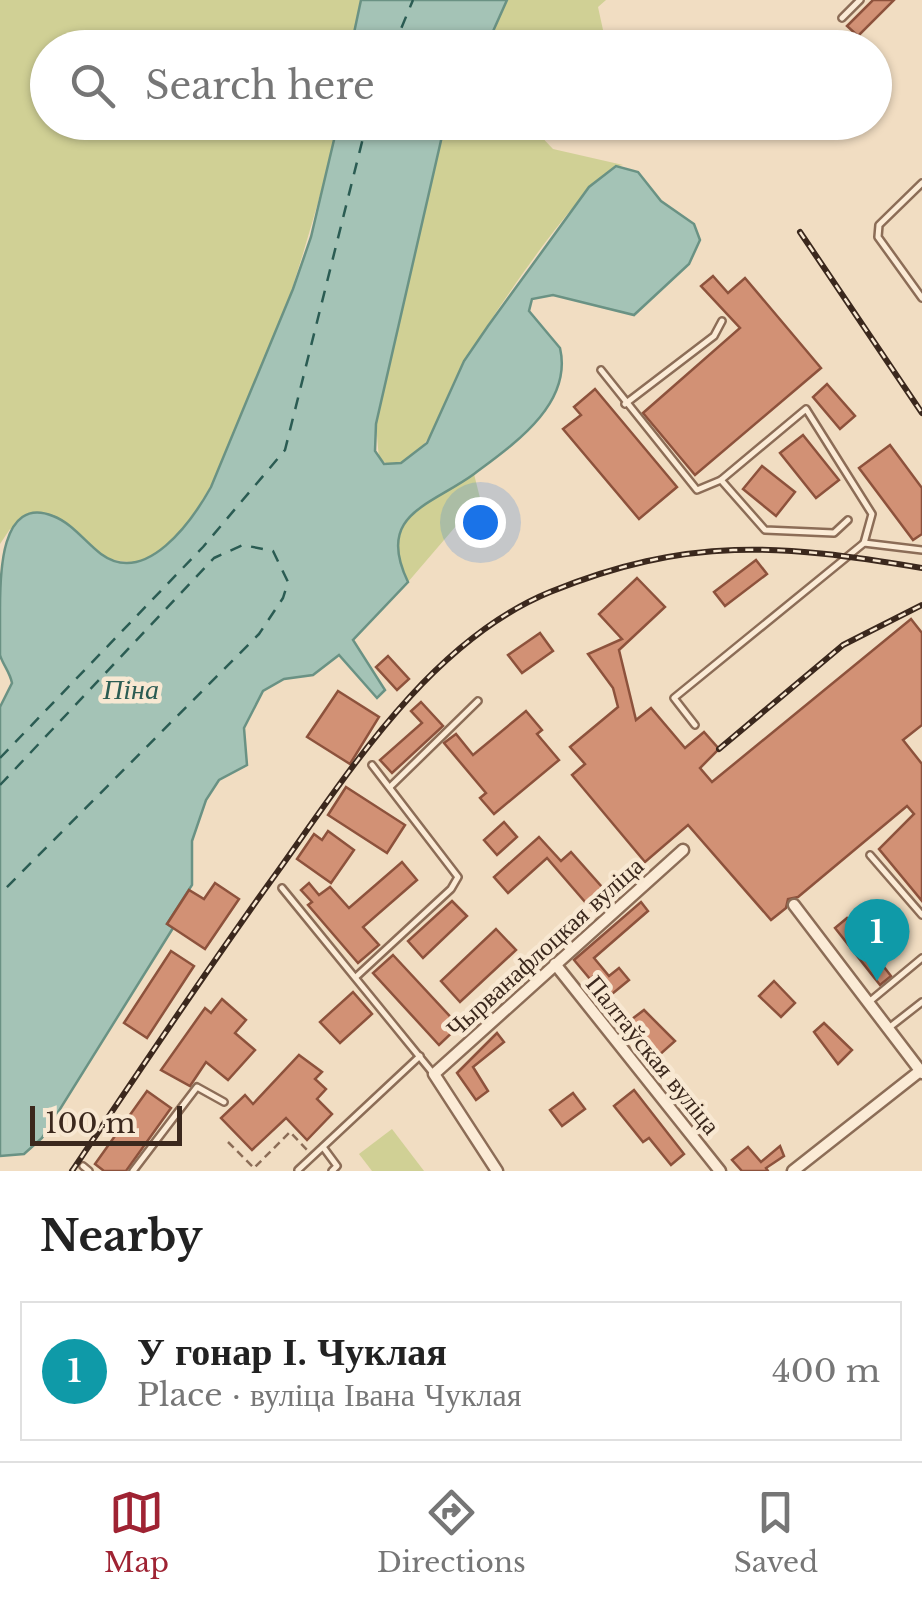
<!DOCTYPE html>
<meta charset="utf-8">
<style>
:root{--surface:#fff;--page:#f6f6f6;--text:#222;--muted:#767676;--line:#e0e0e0;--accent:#9f2333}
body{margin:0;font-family:"Libre Baskerville",serif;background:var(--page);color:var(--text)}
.scale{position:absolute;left:30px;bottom:25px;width:152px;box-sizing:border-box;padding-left:10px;border:5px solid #3b281d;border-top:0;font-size:28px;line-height:35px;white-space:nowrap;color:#3b281d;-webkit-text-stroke:8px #f8e8d2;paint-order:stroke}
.you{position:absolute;left:480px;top:522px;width:35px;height:35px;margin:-25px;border:8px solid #fff;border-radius:50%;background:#1a73e8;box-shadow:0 0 0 15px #1a73e833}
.badge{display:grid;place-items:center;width:65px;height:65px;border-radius:50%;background:var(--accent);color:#fff;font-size:32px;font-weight:700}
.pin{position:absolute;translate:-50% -82px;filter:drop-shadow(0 2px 5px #0008)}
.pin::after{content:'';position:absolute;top:52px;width:35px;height:30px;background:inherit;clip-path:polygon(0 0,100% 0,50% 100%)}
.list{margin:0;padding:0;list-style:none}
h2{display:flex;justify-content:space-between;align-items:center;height:130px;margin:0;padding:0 40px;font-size:42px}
h2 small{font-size:32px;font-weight:400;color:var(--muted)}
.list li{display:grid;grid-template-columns:65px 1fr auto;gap:30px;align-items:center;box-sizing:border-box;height:140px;margin:0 20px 20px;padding:0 20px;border:2px solid var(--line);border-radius:0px}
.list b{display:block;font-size:38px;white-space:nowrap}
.list p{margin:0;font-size:32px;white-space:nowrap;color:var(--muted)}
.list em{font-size:32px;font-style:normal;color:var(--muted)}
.icon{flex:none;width:55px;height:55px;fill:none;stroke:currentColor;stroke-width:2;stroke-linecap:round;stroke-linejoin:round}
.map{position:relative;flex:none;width:922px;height:1171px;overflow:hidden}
.search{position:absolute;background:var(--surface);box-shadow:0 2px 8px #0004;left:30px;right:30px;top:30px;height:110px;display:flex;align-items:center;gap:25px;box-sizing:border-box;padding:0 35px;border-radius:55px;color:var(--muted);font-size:38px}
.sheet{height:290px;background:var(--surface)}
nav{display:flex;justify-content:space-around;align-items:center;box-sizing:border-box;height:140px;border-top:2px solid var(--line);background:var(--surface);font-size:28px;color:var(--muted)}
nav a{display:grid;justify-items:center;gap:5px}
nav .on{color:var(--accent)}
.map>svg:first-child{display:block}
.green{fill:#d0d095}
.water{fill:#a4c3b6;stroke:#6a9284;stroke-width:2.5}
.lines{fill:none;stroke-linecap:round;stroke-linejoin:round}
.ferry{stroke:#2b5c53;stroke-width:2.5;stroke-dasharray:12 10;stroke-linecap:butt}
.building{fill:#d29175;stroke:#8d523c;stroke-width:2.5}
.lane-casing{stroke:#8c6d57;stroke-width:10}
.street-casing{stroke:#8c6d57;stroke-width:15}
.path{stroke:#8c6d57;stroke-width:2.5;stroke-dasharray:8 5;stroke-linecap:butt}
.lane{stroke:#fbebd6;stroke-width:5}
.street{stroke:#fbebd6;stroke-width:10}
.rail-casing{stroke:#3b281d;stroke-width:6}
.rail{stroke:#f8e8d2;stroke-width:2.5;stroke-dasharray:8;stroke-linecap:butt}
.labels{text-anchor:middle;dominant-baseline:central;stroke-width:9;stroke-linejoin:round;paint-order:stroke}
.street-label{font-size:25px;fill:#3b281d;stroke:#f8e8d2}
.water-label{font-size:28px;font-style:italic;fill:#2b5c53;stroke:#f8e8d2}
</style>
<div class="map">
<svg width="922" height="1171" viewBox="0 0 922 1171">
<rect width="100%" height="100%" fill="#f1ddc2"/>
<g class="green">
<path d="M0,0H361L351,47L48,48V122L338,123C320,209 228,534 142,561C120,568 36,537 10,529L0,544Z"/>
<polygon points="507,0 606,0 598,7 605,39 592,47 486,48"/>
<path d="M445,123H535L534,129L553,149L623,165C588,168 477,338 457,375C438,410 436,452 392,466L379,459L376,424Z"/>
<path d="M474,474L480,498L408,582C377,517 428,502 474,474Z"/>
<polygon points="392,1129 424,1171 372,1171 359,1154"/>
</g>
<g class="water">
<polygon points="361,0 507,0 486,47 351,47"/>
<path d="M338,123H445L376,424L375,451L384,464L401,463L427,443L464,361L488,326L589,187L616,166L638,172L661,201L694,224L700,240L689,264L634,315L553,295L532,299L529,311L560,348C573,404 514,444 474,474C430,506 375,514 408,582L353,640L385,690L377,698L339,655L313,675L284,679L263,691L244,728L247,765L219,780L206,800L192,841V885L167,924L173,928L42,1138L24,1154L0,1156V707L12,683C10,672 3,665 0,655C0,642 0,623 0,609C0,576 0,495 53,516C72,523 86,543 101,554C146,587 192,521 211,487L293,289L311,237Z"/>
</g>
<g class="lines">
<g class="ferry">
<polyline points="393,48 413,0"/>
<polyline points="0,758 203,547 285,450 367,122"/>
<polyline points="0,785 214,558 243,545 273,551 288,582 283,598 259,634 0,894"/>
</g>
</g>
<g class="building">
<polygon points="873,0 894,0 858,36 847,26"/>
<polygon points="713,276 728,293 745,278 821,368 695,475 643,413 740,328 701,286"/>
<polygon points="827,384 855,416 840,429 813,397"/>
<polygon points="595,389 677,487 639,519 563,429 581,415 574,407"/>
<polygon points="803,435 839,480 816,498 780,453"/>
<polygon points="890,445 922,488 922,534 913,540 859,468"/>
<polygon points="762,466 795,492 776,516 743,489"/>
<polygon points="756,560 767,574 725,606 714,592"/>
<polygon points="637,578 665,607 619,650 636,720 651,708 685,748 704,732 719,749 700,768 712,782 911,619 922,633 922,725 903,740 922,764 922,901 879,849 914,814 907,806 798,897 788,899 786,908 771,920 688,825 645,862 572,775 585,764 570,747 618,707 613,688 588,654 622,639 599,614"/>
<polygon points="540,633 553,651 522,673 508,655"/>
<polygon points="388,656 409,679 397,690 376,667"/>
<polygon points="338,691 379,717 350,764 307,737"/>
<polygon points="421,702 443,726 392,773 380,760 422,723 411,711"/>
<polygon points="526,711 542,730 537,734 559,760 494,814 480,798 486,793 444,743 456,734 473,755"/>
<polygon points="346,787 405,825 387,853 328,815"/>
<polygon points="504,822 517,837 497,855 484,840"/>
<polygon points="328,831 354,850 331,883 297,859 314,834 322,840"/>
<polygon points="539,837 561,861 571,852 609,895 592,910 547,858 508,893 494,877"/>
<polygon points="402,862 417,880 363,927 379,945 358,963 308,905 312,902 301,890 309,883 319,895 330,887 349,908"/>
<polygon points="215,883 239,899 205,949 167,924 189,890 204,899"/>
<polygon points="452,901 467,916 423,958 408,941"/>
<polygon points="641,902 648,911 594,958 609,976 619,968 629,980 612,994 596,974 590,979 574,960"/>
<polygon points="847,918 865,940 871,935 877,943 870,949 891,976 880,985 835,928"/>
<polygon points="496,929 516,950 460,1002 441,981"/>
<polygon points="171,951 194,966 147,1038 124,1023"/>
<polygon points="393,955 459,1026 439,1045 373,973"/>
<polygon points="774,981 795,1003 781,1017 759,996"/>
<polygon points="353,992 372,1014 340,1043 320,1022"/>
<polygon points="222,999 246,1020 235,1033 255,1050 228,1080 206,1062 190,1086 161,1070 205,1008 211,1013"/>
<polygon points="644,1010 675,1041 657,1057 628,1022"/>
<polygon points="824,1023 852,1050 838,1064 814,1032"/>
<polygon points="497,1033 504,1042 473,1067 488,1091 476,1100 457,1073"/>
<polygon points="299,1055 322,1072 315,1079 326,1089 317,1099 332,1114 307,1140 286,1118 252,1150 221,1118 245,1095 253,1104"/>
<polygon points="634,1090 684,1154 671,1165 649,1138 643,1142 614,1106"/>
<polygon points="147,1091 171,1108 126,1171 104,1171 95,1164"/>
<polygon points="573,1093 585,1109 562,1126 550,1110"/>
<polygon points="780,1146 784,1156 766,1168 768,1171 742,1171 732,1160 748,1147 761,1162"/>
</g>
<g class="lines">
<g class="lane-casing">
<g id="lane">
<polyline points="842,18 860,0"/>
<polyline points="922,298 878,237 879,225 922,183"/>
<polyline points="601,370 697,490 721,480 806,409 872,514 864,543"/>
<polyline points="625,404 714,336 722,321"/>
<polyline points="721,480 765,530 834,533 848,520"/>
<polyline points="695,725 674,698 864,543 922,550"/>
<polyline points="390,787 478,701"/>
<polyline points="870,855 922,915"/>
<polyline points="282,888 432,1072"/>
<polyline points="357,976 451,889 458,877 372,765"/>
<polyline points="869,1002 922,958"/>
<polyline points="890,1027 922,1002"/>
<polyline points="323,1147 337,1166 332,1171"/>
<polyline points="83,1166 89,1171"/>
<polyline points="298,1170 420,1056"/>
<polyline points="133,1171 197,1087 224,1102"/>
</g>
</g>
<g class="street-casing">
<g id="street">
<polyline points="794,905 922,1073"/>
<polyline points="555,964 720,1171"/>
<polyline points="497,1171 434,1074 683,850"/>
<polyline points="793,1171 920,1071"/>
</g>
</g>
<polyline class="path" points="228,1142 254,1168 290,1132 308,1151"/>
<use href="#lane" class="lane"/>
<use href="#street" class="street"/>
<g class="rail-casing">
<g id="rail">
<polyline points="800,232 922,413"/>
<polyline points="719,749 843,645 922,605"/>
<path d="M72,1171C140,1070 207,969 278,871C350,770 431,641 550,592C688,536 780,544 922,568"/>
</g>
</g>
<use href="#rail" class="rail"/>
</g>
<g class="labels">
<g class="street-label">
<text transform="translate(545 947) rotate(-42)">Чырванафлоцкая вуліца</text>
<text transform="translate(653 1055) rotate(51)">Палтаўская вуліца</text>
</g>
<g class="water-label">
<text x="131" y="689">Піна</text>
</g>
</g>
</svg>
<div class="scale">100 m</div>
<div class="you"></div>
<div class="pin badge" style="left:877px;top:981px;background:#0f9aa8">1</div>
<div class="search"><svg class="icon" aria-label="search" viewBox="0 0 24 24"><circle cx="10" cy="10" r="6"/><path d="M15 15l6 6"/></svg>Search here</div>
</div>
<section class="sheet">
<h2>Nearby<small></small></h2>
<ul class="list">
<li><span class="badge" style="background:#0f9aa8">1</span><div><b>У гонар І. Чуклая</b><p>Place · вуліца Івана Чуклая</p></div><em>400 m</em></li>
</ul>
</section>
<nav>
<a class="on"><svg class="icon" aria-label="map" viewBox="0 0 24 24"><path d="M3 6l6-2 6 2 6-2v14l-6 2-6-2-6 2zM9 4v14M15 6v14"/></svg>Map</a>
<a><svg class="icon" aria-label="directions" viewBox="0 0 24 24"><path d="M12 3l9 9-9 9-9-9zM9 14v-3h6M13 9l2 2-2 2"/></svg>Directions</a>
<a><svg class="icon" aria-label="saved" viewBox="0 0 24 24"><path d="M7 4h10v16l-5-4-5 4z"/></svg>Saved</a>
</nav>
